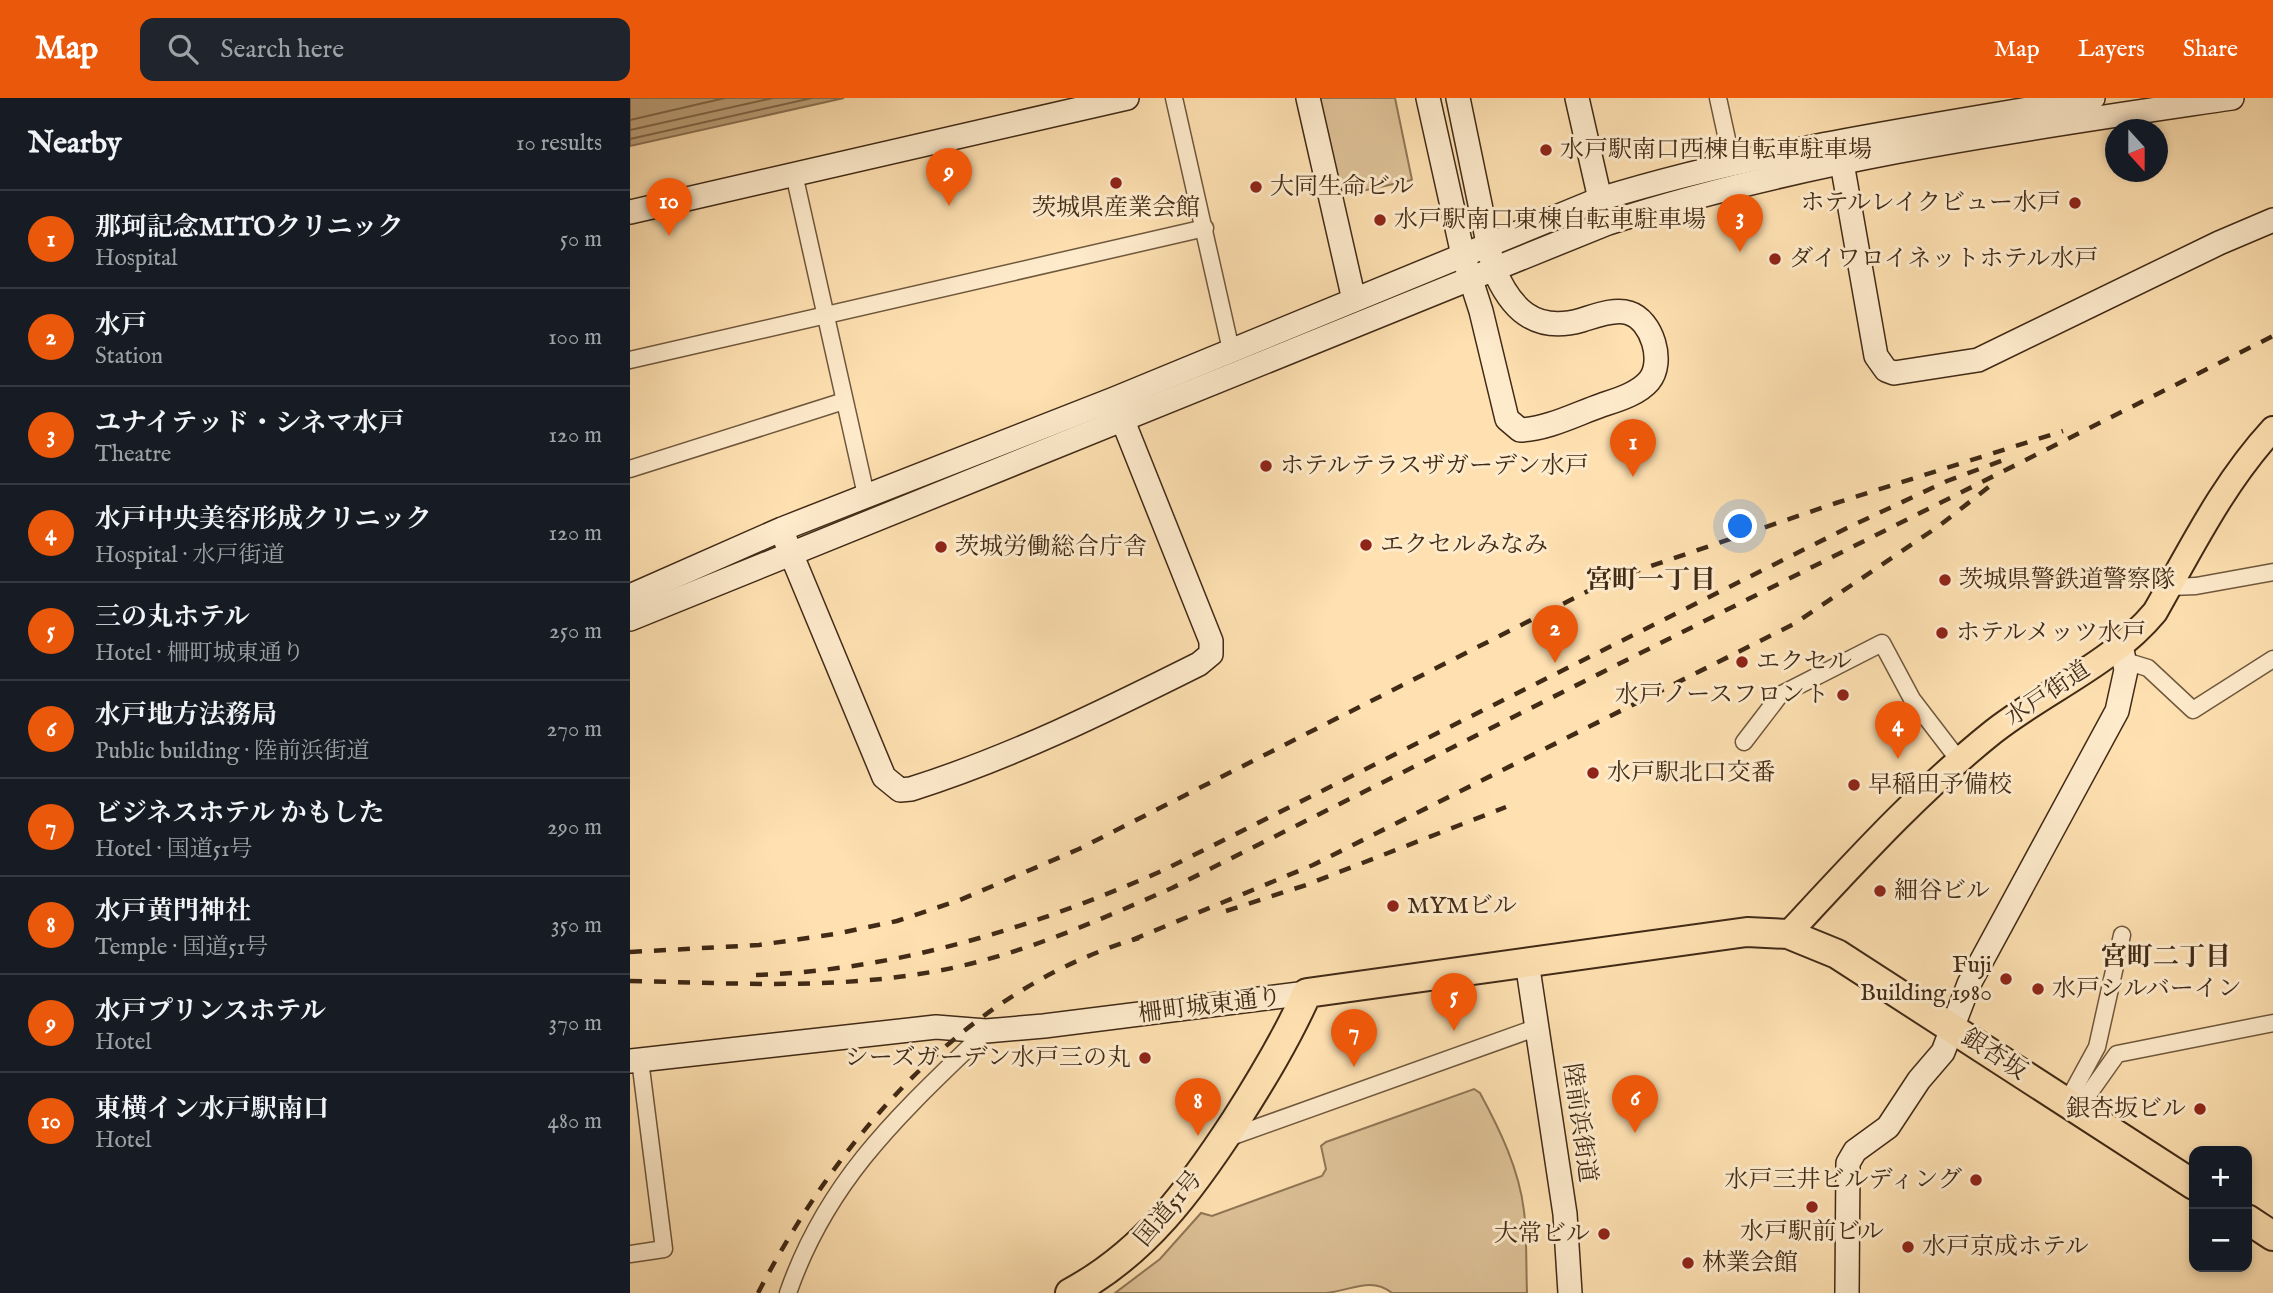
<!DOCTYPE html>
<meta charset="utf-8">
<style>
:root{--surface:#171b24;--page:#20242c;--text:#f1f3f6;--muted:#9ea1a6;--line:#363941;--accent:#ea580c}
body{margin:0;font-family:"IM FELL English","Noto Serif JP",serif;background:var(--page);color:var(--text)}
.controls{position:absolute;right:21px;bottom:21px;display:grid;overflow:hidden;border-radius:14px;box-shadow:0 4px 10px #0003}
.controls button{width:63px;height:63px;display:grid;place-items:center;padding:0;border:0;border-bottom:2px solid var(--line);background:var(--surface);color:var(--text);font:35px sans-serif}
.compass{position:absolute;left:1475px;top:21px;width:63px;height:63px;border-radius:50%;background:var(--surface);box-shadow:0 4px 10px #0003;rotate:159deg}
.you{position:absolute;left:1111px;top:429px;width:24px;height:24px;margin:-18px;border:5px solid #fff;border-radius:50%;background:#1a73e8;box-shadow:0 0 0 10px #1a73e833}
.badge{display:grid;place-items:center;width:46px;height:46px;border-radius:50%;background:var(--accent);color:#fff;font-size:23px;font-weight:700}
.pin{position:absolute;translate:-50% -58px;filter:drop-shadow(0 2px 4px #0008)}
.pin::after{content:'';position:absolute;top:37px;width:24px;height:21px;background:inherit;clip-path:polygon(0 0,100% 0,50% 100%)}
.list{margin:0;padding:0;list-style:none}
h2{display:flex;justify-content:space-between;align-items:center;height:91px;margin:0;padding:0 28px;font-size:30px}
h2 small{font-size:23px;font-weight:400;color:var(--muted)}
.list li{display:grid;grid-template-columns:46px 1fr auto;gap:21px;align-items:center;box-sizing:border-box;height:98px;padding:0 28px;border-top:2px solid var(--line)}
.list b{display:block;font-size:26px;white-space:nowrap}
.list p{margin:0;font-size:23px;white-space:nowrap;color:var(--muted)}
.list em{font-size:23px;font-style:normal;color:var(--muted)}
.icon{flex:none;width:38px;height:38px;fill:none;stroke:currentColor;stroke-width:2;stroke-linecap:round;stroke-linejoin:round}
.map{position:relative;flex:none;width:1643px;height:1195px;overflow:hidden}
header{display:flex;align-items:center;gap:42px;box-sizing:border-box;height:98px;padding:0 35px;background:var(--accent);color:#fff}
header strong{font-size:33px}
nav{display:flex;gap:38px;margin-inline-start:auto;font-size:24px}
.search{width:490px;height:63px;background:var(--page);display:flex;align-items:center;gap:18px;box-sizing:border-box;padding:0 24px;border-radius:14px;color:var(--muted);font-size:26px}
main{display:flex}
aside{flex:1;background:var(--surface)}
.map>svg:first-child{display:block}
.green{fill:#dec197;stroke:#907656;stroke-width:2}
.water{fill:#bea27c;stroke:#8c7253;stroke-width:2}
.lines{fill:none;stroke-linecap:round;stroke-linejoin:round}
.shore{stroke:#806649;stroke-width:2}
.street-casing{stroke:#70583d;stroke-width:19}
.secondary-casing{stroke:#412a16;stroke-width:26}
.primary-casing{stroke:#412a16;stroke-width:28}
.highway-casing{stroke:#412a16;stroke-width:32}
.street{stroke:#feebcc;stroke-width:16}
.secondary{stroke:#feebcc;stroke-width:23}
.primary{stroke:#fee0b1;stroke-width:24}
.highway{stroke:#fee0b1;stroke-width:28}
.rail{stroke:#412a16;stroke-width:4.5;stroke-dasharray:12 12;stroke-linecap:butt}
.poi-dot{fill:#8f2418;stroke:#feebcc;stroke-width:2.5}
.labels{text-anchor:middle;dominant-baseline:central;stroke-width:6;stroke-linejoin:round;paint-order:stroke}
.poi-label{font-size:24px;fill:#412a16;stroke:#feebcc;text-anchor:start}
.street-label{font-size:24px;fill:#412a16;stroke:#feebcc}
.neighbourhood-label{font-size:26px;font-weight:bold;fill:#412a16;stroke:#feebcc}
</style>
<header>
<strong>Map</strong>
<div class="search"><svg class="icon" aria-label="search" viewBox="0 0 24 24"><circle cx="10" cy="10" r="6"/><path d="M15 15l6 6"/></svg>Search here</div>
<nav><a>Map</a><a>Layers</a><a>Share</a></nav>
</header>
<main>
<aside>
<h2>Nearby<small>10 results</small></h2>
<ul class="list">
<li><span class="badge">1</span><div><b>那珂記念MITOクリニック</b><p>Hospital</p></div><em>50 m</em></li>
<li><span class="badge">2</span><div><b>水戸</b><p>Station</p></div><em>100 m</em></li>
<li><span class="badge">3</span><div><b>ユナイテッド・シネマ水戸</b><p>Theatre</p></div><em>120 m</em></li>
<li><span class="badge">4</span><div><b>水戸中央美容形成クリニック</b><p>Hospital · 水戸街道</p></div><em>120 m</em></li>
<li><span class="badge">5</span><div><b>三の丸ホテル</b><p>Hotel · 柵町城東通り</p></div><em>250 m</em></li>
<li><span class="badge">6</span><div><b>水戸地方法務局</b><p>Public building · 陸前浜街道</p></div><em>270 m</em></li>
<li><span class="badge">7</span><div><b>ビジネスホテル かもした</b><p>Hotel · 国道51号</p></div><em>290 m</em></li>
<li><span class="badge">8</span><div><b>水戸黄門神社</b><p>Temple · 国道51号</p></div><em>350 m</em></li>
<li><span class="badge">9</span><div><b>水戸プリンスホテル</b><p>Hotel</p></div><em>370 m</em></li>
<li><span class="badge">10</span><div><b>東横イン水戸駅南口</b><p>Hotel</p></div><em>480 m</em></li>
</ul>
</aside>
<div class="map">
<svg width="1643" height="1195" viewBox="0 0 1643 1195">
<rect width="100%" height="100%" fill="#fee0b1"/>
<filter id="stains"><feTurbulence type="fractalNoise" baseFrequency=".00286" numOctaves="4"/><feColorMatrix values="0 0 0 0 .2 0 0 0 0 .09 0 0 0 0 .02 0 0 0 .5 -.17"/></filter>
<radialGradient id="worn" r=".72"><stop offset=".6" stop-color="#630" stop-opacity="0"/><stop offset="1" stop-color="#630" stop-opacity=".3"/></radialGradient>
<g class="green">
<polygon points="684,0 765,0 782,82 709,98"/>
<path d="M844,991L850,995C870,1032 889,1071 894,1113C897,1140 896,1168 897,1195H762C741,1178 720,1193 696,1195C628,1195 553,1195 485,1195L530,1161L571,1115L582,1118L692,1078L696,1071L691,1048L696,1044Z"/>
</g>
<polygon class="water" points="0,0 214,0 0,48"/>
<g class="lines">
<g class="shore">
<polyline points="0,22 95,0"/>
<polyline points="0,32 143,0"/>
<polyline points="0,41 182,0"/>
</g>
<g class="street-casing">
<g id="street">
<polyline points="544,0 601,252"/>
<polyline points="1088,0 1102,64"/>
<polyline points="164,76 236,397"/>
<polyline points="0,262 575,130"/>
<polyline points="0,371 214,303"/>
<polyline points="1540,489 1566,488 1643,474"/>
<polyline points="1495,563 1518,570 1563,612 1643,561"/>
<polyline points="1114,644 1150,597 1252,545 1282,601 1328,661"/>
<polyline points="1437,1004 1467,949 1492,837"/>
<polyline points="1448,1011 1487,956 1643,925"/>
<polyline points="595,1041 908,929"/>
<polyline points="0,1156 34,1151 10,962"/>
<path d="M158,1195C198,1080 271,1015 356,933"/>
</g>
</g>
<g class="secondary-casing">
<g id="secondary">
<polyline points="678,0 724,202"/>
<path d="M798,0L833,157L851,213L877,321L890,332C918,331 946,316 972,307C987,302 1008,296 1019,283C1035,264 1022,222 999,215C985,210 965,218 952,222C904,236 880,210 863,169L828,0"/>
<polyline points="947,0 970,101"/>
<polyline points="1209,48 1246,258 1256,272 1264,275 1348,262 1589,145 1643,122"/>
<polyline points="0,114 497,0"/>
<path d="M155,441L254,679L270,692L281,691C382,659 475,613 569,566L581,556V543L487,308"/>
<path d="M0,498L152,431L484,301L970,101C1132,51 1297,29 1463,0"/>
<path d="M0,521L978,125C1180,60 1393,31 1602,0"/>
<polyline points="897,864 935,1116 940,1195"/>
<polyline points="0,963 306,929 356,933 414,928 677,895"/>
<polyline points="1217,1195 1218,1065 1225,1053 1258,1029 1289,982 1313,954 1339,886 1487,613 1496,572 1491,547"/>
</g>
</g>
<g class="primary-casing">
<path id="primary" d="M1158,836C1224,765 1288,694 1363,634C1415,593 1483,565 1525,514C1561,451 1593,385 1643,331"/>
</g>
<g class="highway-casing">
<g id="highway">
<polyline points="1617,1121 1643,1138"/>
<path d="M440,1195C515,1155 561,1091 606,1022C632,981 657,940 677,895L1117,834L1158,836L1207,856L1564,1087"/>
</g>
</g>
<use href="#street" class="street"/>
<use href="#secondary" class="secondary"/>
<use href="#primary" class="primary"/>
<use href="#highway" class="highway"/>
<g class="rail">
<polyline points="596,813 676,787 876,709"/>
<polyline points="502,842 683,767 1164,526 1309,428 1365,384"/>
<polyline points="0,854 129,847 205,836 267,823 330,802 449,751 980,482 1206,405 1433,333"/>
<path d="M126,877C270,872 404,829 534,772L1217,430L1317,383L1379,360"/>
<path d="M0,883C103,885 205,892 307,873C389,858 467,823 542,790L1643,238"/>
<path d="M128,1195C209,1039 335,891 509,840"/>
</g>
</g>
<g class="poi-dot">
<circle cx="916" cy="52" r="7"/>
<circle cx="486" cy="85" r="7"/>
<circle cx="626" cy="89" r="7"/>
<circle cx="1445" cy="105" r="7"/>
<circle cx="750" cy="122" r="7"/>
<circle cx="1145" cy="161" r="7"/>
<circle cx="636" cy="368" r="7"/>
<circle cx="736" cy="447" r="7"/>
<circle cx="311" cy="449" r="7"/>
<circle cx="1315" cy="482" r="7"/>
<circle cx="1312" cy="535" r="7"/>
<circle cx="1112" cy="564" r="7"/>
<circle cx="1213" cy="597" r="7"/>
<circle cx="963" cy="675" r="7"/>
<circle cx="1224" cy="687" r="7"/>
<circle cx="1250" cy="793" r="7"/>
<circle cx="763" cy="808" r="7"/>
<circle cx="1376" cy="881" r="7"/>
<circle cx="1408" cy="891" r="7"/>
<circle cx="515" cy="960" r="7"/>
<circle cx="1570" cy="1011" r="7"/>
<circle cx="1346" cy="1082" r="7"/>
<circle cx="1182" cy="1109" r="7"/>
<circle cx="974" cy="1136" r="7"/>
<circle cx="1278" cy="1149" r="7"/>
<circle cx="1058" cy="1165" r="7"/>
</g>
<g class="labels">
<g class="poi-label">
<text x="930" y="52">水戸駅南口西棟自転車駐車場</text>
<text x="640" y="89">大同生命ビル</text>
<text x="1431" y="105" text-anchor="end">ホテルレイクビュー水戸</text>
<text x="486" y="110" text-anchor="middle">茨城県産業会館</text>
<text x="764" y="122">水戸駅南口東棟自転車駐車場</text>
<text x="1159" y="161">ダイワロイネットホテル水戸</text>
<text x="650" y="368">ホテルテラスザガーデン水戸</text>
<text x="750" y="447">エクセルみなみ</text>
<text x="325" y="449">茨城労働総合庁舎</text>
<text x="1329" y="482">茨城県警鉄道警察隊</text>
<text x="1326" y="535">ホテルメッツ水戸</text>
<text x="1126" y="564">エクセル</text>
<text x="1199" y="597" text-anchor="end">水戸ノースフロント</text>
<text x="977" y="675">水戸駅北口交番</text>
<text x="1238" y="687">早稲田予備校</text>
<text x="1264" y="793">細谷ビル</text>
<text x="777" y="808">MYMビル</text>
<text x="1362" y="867" text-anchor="end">Fuji<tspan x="1362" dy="28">Building 1980</tspan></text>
<text x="1422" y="891">水戸シルバーイン</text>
<text x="501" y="960" text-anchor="end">シーズガーデン水戸三の丸</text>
<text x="1556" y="1011" text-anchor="end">銀杏坂ビル</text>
<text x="1332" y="1082" text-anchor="end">水戸三井ビルディング</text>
<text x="1182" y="1134" text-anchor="middle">水戸駅前ビル</text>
<text x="960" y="1136" text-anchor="end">大常ビル</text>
<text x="1292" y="1149">水戸京成ホテル</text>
<text x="1072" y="1165">林業会館</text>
</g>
<g class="street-label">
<text transform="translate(1418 596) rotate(-34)">水戸街道</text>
<text transform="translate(580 908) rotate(-7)">柵町城東通り</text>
<text transform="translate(1364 957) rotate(33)">銀杏坂</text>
<text transform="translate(949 1025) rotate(82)">陸前浜街道</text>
<text transform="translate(539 1111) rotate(-50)">国道51号</text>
</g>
<g class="neighbourhood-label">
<text x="1021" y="482">宮町一丁目</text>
<text x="1536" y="859">宮町二丁目</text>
</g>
</g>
<rect width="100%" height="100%" filter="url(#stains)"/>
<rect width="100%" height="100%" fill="url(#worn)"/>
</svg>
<div class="controls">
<button>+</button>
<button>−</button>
</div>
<svg class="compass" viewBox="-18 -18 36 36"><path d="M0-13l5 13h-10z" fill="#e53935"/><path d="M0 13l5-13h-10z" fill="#9ea1a6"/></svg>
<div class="you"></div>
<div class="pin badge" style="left:1003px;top:379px">1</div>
<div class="pin badge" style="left:925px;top:565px">2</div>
<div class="pin badge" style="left:1110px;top:154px">3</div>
<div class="pin badge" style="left:1268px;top:661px">4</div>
<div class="pin badge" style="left:824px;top:933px">5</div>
<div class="pin badge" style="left:1005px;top:1035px">6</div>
<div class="pin badge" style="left:724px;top:969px">7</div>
<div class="pin badge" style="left:568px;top:1038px">8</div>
<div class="pin badge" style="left:319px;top:108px">9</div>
<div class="pin badge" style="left:39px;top:138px">10</div>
</div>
</main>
